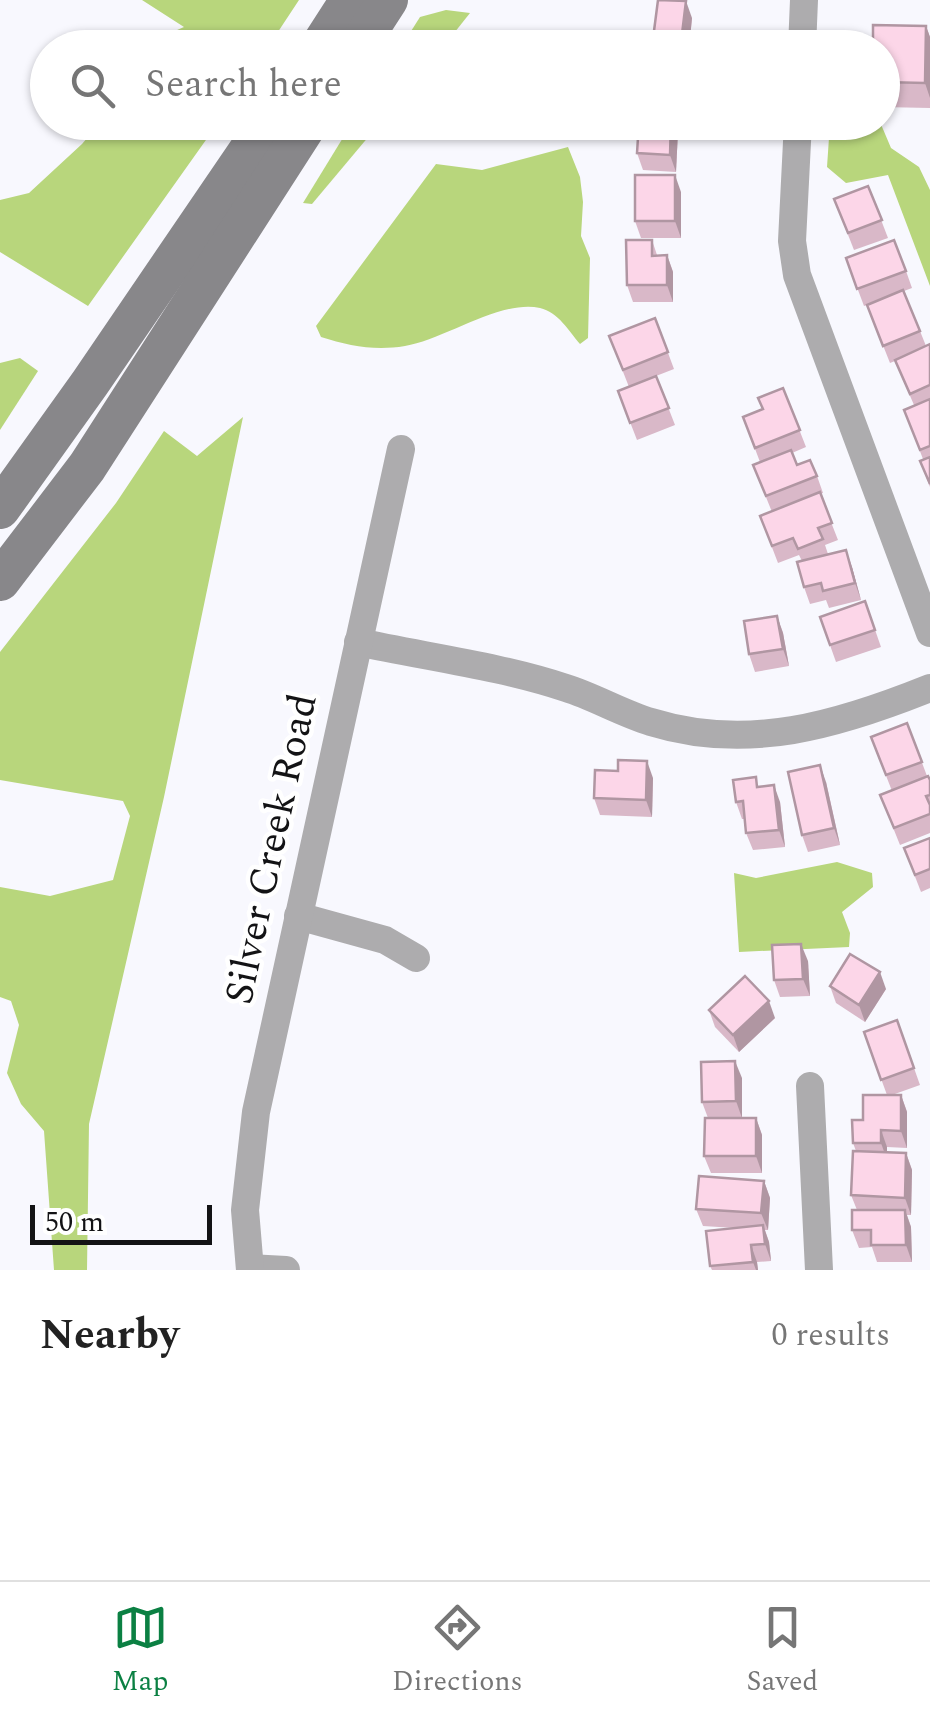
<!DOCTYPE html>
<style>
:root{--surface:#fff;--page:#f2f2f2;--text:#222;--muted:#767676;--line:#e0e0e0;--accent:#0b8043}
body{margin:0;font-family:Spectral,serif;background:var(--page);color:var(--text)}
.scale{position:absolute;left:30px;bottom:25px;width:182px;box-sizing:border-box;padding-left:10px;border:5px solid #131315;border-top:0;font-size:28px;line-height:35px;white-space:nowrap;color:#131315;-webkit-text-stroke:8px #fff;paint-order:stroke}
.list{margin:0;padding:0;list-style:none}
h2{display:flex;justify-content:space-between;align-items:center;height:130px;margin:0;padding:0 40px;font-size:42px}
h2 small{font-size:32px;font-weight:400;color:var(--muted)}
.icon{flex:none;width:55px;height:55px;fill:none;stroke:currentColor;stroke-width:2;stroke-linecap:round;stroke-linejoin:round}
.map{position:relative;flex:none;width:930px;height:1270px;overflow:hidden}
.search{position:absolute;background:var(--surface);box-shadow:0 2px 8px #0004;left:30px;right:30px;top:30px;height:110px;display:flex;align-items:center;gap:25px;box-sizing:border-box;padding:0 35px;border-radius:55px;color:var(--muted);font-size:38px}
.sheet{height:310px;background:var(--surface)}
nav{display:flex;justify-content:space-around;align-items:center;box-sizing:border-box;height:140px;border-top:2px solid var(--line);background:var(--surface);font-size:28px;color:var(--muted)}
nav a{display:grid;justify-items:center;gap:5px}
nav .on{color:var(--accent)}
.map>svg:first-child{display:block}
.forest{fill:#b8d67c}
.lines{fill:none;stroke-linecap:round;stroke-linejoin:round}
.minor{stroke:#adacae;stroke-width:28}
.secondary{stroke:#88878a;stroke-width:40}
.wall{fill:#d9b8c8}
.shaded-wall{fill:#b096a2}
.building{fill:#fcd6e8;stroke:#b096a2;stroke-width:2.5}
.labels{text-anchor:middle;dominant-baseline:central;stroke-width:9;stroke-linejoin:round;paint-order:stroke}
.street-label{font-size:40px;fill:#131315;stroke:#fff}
</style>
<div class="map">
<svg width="930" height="1270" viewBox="0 0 930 1270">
<rect width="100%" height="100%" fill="#f8f8fe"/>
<g class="forest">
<polygon points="142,0 299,0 268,47 138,47 184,27"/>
<polygon points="446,10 470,13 443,47 401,47 420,17"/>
<polygon points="880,122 891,148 919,167 930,190 930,286 888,175 846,183 827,167 830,123"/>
<polygon points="100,123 218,123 88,306 0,252 0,200 29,193 82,144"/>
<polygon points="352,123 380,123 312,204 303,203"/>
<path d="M568,147L580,177L583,202L581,236L590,258L588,338L580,344C569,331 558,312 540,308C501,299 444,340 405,346C375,351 349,346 321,337L316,326L436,164L482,170Z"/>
<polygon points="20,358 38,371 0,430 0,363"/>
<polygon points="243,417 164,797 89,1124 87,1270 54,1270 44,1131 21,1104 7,1073 19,1025 11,1001 0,997 0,887 50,896 113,880 130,816 123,801 0,780 0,652 116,503 164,431 197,456"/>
<polygon points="837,862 872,873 873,887 842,912 850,933 849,947 739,952 734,873 756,878"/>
</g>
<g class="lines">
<g class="minor">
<polyline points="802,48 804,0"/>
<polyline points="798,122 792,241 797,275 930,633"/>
<path d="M358,642C427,657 500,666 566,688C595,697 621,713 651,722C748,752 838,725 930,688"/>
<polyline points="298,916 385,940 416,958"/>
<polyline points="810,1086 819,1270"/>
<polyline points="250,1268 286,1270"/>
<polyline points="250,1270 245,1210 256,1112 401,449"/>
</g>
<g class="secondary">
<polyline points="319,48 350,0"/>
<polyline points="357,48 388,0"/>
<polyline points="0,509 90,383 268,122"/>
<polyline points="0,581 87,467 309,122"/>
</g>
</g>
<g class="wall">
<polygon points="692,18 689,48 643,48 659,43 654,31"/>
<polygon points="926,26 930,37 930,108 882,107 882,48"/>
<polygon points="678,131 676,172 643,170 637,153"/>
<polygon points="868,186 888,238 854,250 834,199"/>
<polygon points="681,192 681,238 641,238 635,221"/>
<polygon points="652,240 657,255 667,255 673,272 673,302 633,302 627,285"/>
<polygon points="846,258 906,271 912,288 904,291 926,346 930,344 930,487 920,461 923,459 904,410 914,405 895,361 890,363 867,305 864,306"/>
<polygon points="655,318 674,369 656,376 675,425 637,440 618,391 629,387 609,336"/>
<polygon points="783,388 806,447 792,453 797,465 817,476 823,493 820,494 838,540 825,545 828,554 852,567 861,600 829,608 826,600 810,604 804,587 802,561 799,555 778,563 760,516 772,512 753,465 760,462 743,417 762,410"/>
<polygon points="865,601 881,647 836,662 820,617"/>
<polygon points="777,616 783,633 789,666 755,672 749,654"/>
<polygon points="907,723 927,776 930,780 930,833 900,845 880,795 892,791 871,737"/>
<polygon points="618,771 653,778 652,817 600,815 594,798"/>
<polygon points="826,782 840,845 808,852 802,835"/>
<polygon points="760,787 780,802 785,847 753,850 746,833 745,819 742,819 736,802"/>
<polygon points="930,838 930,888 921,892 904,848"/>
<polygon points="808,961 810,996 780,997 774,980"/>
<polygon points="830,986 886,989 865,1022 836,1003"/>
<polygon points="709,1010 775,1018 739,1052 715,1027"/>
<polygon points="897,1020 920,1085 892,1095 901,1095 907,1112 907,1148 887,1147 887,1152 906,1153 912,1170 911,1215 907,1215 911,1227 912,1262 877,1262 872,1247 859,1248 852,1230 857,1210 851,1195 856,1151 853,1143 863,1120 887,1095 864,1032"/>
<polygon points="742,1078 742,1118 756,1118 762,1135 762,1173 711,1173 704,1156 708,1118 702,1102"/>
<polygon points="764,1181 770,1198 768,1230 765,1230 769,1242 771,1261 757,1262 758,1270 712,1270 710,1266 735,1228 703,1226 696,1209"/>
</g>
<g class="shaded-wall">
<polygon points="686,1 692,18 689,48 687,48 682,34"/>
<polygon points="926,26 930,37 930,98 925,83"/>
<polygon points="671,122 675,122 678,131 676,172 670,155"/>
<polygon points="675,175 681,192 681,238 675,221"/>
<polygon points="667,255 673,272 673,302 667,285"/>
<polygon points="846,550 852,567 861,600 855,583"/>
<polygon points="777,616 783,633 789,666 783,649"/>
<polygon points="647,761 653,778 652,817 646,800"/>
<polygon points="820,765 826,782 840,845 834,828"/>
<polygon points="774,785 780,802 785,847 779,830"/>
<polygon points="801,944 808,961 810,996 803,979"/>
<polygon points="880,972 886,989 865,1022 859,1005"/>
<polygon points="769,1001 775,1018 739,1052 733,1035"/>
<polygon points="735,1061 742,1078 742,1118 736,1101"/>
<polygon points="901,1095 907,1112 907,1148 901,1131"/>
<polygon points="756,1118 762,1135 762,1173 756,1156"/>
<polygon points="881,1130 887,1147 887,1160 881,1143"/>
<polygon points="906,1153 912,1170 911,1215 905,1198"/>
<polygon points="764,1181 770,1198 768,1230 761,1213"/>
<polygon points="905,1210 911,1227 912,1262 906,1245"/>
<polygon points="763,1225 769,1242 771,1261 765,1244"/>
<polygon points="751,1245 757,1262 758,1270 756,1270 753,1262"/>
</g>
<g class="building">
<polygon points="658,0 686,1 682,34 654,31"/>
<polygon points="873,25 926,26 925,83 882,82 882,48 873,48"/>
<polygon points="643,43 682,44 682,48 643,48"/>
<polygon points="639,122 671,122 670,155 637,153"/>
<rect x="635" y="175" width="40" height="46"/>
<polygon points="868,186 882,220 848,233 834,199"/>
<polygon points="626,240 652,240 652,256 667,255 667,285 627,285"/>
<polygon points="894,240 906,271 857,289 846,258"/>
<polygon points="903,290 920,331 883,346 867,305"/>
<polygon points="655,318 668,352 623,370 609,336"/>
<polygon points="930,344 930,385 910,394 895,360"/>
<polygon points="656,376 669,408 630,423 618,391"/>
<polygon points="783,388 800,430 755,448 743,417 763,409 758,398"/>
<polygon points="930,399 930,446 920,450 904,410"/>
<polygon points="791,450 797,465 810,460 817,476 766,496 753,465"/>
<polygon points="930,457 930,484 920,461"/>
<polygon points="820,492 832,523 818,528 823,539 798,549 793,538 772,546 760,516"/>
<polygon points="846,550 855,583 823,591 821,583 804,587 797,562"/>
<polygon points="865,601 875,630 830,645 820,617"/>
<polygon points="777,616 783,649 749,654 744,621"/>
<polygon points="907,723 922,762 886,775 871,737"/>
<polygon points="618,760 647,761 646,800 594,798 595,770 618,771"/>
<polygon points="820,765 834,828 802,835 788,772"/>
<polygon points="928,776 930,780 930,795 926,796 930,805 930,814 894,828 880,795"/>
<polygon points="756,777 757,787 774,785 779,830 746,833 743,801 736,802 733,780"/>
<polygon points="930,838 930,869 915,875 904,848"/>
<polygon points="801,944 803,979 774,980 772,945"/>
<polygon points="850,954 880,972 859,1005 830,986"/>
<polygon points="745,976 769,1001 733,1035 709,1010"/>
<polygon points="897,1020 914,1068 881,1080 864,1032"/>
<polygon points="735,1061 736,1101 702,1102 701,1062"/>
<polygon points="863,1095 901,1095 901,1131 881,1130 881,1143 853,1143 852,1120 863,1120"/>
<polygon points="705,1118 756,1118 756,1156 704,1156"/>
<polygon points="853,1151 906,1153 905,1198 851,1195"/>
<polygon points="699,1176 764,1181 761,1213 696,1209"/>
<polygon points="852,1210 905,1210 906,1245 871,1245 871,1230 852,1230"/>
<polygon points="763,1225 765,1244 751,1245 753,1262 710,1266 706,1231"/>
</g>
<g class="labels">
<g class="street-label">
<text transform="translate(272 849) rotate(-78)">Silver Creek Road</text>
</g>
</g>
</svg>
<div class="scale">50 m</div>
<div class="search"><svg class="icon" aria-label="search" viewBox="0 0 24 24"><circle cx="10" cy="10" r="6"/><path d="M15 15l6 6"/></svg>Search here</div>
</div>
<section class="sheet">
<h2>Nearby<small>0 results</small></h2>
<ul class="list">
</ul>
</section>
<nav>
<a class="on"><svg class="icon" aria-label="map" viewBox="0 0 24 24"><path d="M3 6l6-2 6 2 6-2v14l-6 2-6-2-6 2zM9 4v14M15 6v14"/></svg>Map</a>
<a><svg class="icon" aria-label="directions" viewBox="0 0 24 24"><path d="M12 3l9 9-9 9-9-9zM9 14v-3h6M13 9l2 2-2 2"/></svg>Directions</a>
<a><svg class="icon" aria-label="saved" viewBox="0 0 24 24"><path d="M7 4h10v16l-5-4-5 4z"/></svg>Saved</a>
</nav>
